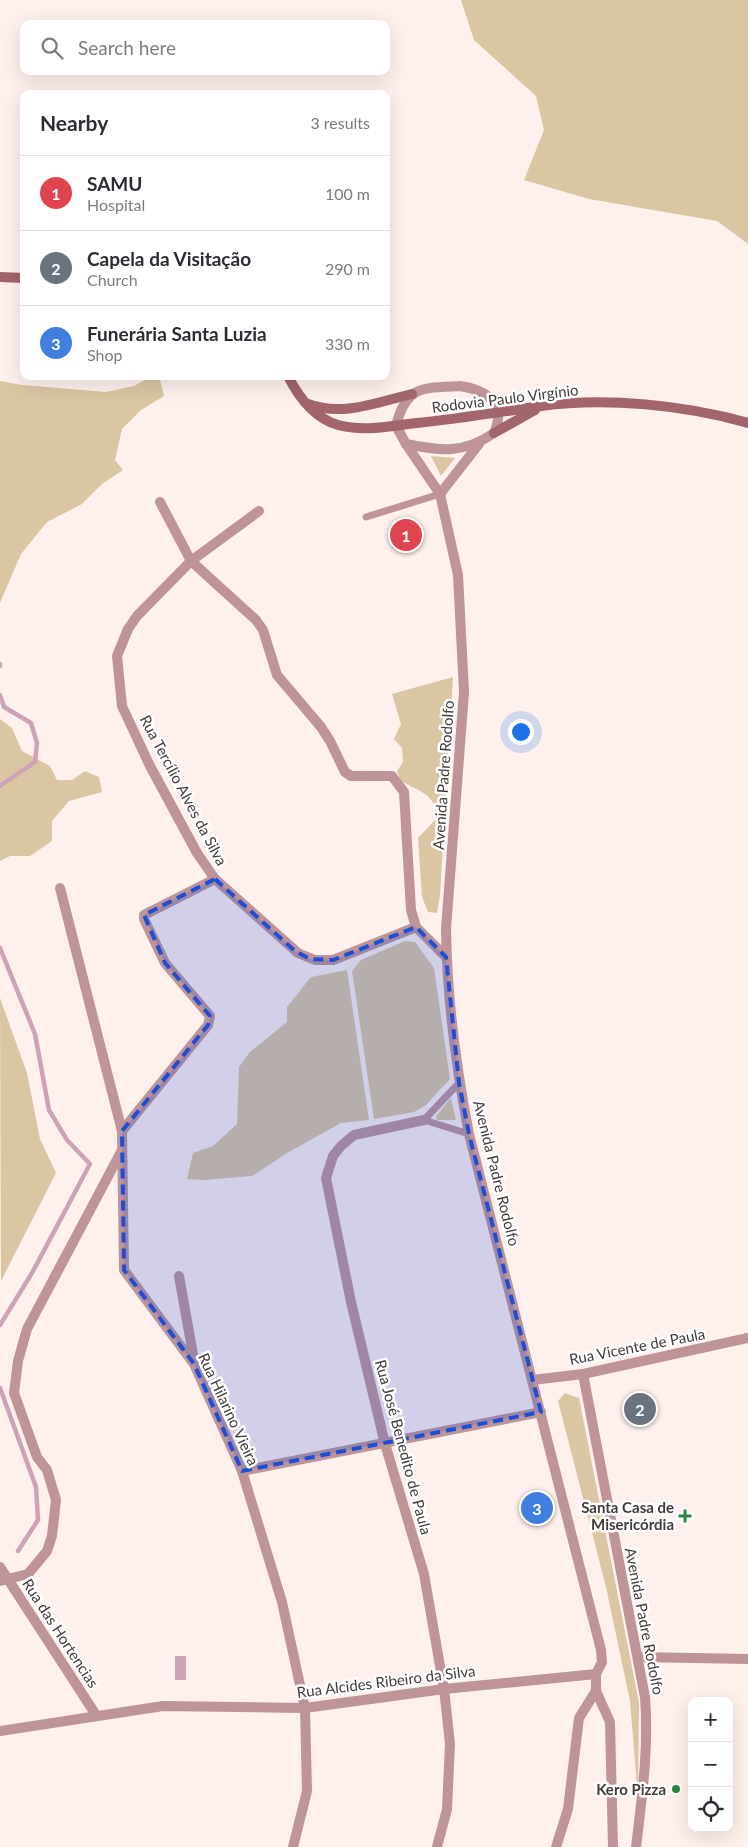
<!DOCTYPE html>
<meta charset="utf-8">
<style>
:root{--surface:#fff;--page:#f2f2f3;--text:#2b2b33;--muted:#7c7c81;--line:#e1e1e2;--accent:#db2777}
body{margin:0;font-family:Lato,sans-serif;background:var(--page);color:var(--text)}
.controls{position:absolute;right:15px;bottom:15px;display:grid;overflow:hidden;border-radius:10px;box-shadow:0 5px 20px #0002}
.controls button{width:45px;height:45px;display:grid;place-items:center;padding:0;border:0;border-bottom:1px solid var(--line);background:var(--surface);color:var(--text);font:25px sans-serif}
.you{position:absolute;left:520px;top:731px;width:18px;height:18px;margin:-12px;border:4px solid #fff;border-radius:50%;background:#1a73e8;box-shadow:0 0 0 8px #1a73e833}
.badge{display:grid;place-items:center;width:32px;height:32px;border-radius:50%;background:var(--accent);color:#fff;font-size:16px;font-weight:700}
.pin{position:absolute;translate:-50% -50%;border:2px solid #fff;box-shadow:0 1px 5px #0006}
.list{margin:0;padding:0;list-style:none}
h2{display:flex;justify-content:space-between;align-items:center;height:65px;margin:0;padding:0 20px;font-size:21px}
h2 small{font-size:16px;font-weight:400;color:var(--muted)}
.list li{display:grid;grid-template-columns:32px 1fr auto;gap:15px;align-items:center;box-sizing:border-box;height:75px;padding:0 20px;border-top:1px solid var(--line)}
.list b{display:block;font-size:19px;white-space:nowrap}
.list p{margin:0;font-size:16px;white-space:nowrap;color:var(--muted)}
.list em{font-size:16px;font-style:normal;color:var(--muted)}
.icon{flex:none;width:28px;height:28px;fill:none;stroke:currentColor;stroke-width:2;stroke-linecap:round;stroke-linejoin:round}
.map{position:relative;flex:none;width:748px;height:1847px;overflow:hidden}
.search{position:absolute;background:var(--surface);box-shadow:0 5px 20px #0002;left:20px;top:20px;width:370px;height:55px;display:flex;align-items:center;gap:12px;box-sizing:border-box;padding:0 18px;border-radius:10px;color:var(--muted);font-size:19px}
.panel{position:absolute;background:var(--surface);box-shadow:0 5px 20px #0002;left:20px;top:90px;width:370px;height:290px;border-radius:10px}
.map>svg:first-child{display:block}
.green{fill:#dbc6a3}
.water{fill:#cda2b6}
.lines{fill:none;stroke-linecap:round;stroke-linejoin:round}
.stream{stroke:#cda2b6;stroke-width:4.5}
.service{stroke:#bf9498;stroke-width:7}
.minor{stroke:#bf9498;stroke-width:10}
.tertiary{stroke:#bf9498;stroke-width:10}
.secondary{stroke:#a2656c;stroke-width:10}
.marked{fill:#1d4ed8;fill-opacity:0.2;stroke:#1d4ed8;stroke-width:4;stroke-dasharray:10 6;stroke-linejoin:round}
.poi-dot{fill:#25873b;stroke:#fff;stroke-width:2}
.labels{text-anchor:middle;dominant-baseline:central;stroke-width:5;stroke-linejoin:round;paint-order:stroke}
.street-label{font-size:15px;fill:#423b39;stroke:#fff}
.poi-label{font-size:15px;font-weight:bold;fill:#423b39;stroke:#fff;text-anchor:end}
</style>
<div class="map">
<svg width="748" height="1847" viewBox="0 0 748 1847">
<rect width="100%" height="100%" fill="#fef0ed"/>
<g class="green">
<polygon points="461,0 748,0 748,244 717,221 589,199 524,180 544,130 536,96 474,40"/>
<polygon points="152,376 159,376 164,396 141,410 122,429 115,460 123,470 102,484 82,504 47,522 21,554 0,603 0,381 22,385 106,392 134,386"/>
<polygon points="431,456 455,458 441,476"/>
<path d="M453,677L440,895L437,913L428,912L422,897L418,838L437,818C436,794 420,792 401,781L397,771L403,762L402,748L394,739L401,724L392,694Z"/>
<polygon points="0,719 12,728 22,751 50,766 57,780 72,780 85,771 99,777 102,792 69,801 52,821 52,841 30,856 10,856 0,861"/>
<polygon points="405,941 415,942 434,968 450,1079 425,1106 414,1112 374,1119 352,971 361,960"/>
<polygon points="347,970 369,1120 341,1123 287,1153 252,1176 203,1180 187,1179 193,1153 213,1146 237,1124 239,1067 250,1052 287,1022 287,1007 311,977"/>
<polygon points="0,998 27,1073 40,1139 56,1173 1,1281"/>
<polygon points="451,1098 456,1120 437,1120 436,1116"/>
<polygon points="565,1393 579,1398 639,1703 638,1799 630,1701 606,1587 558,1401"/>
</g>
<rect class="water" x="175" y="1656" width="11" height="24"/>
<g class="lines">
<g class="stream">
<polyline points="0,664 0,666"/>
<polyline points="0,695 4,707 31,723 37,743 35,762 0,786"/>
<polyline points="0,948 35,1034 49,1110 67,1140 90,1164 32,1273 0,1325"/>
<polyline points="0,1388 36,1487 38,1520 18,1551"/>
</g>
<g class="service">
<polyline points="366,517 440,494"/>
<polyline points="459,1083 424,1120 469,1134"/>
</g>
<g class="minor">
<polyline points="160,502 191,561 256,620 263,630 277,675 321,727 330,741 345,772 351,776 392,776 404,792 411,910 416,927 446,957"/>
<polyline points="259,511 191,561 137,616 128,629 117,656 122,706 150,766 197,853 215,879 298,953 315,960 333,960 416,927"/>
<polyline points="215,879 144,915 144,919 165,963 210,1016 208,1025 122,1131 124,1270 194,1364 242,1471 282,1602 305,1708 307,1791 293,1847"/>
<polyline points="60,888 122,1131"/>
<polyline points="424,1120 354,1135 341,1146 333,1156 326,1178 351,1302 385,1444 424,1574 444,1689 450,1744 447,1809 437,1847"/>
<polyline points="179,1276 194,1360"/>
<path d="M583,1374L645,1697C649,1748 642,1797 636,1847"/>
<polyline points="532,1380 583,1374 748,1338"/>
<polyline points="242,1471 541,1412"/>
<polyline points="0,1567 96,1715"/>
<polyline points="0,1581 28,1574 47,1551 52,1536 56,1500 47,1470 37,1457 14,1393 18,1361 27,1329 122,1150"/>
<polyline points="639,1657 748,1659"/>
<polyline points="0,1731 163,1706 305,1708 444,1689 596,1674"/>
<polyline points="556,1847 568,1809 579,1718 596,1691"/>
</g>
<g class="tertiary">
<path d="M460,386C487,390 507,404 494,433C464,454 440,451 406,444L396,426C406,385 423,388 460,386Z"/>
<path d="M406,444L440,494L458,575L464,692L446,929C447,997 456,1067 469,1134L601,1650L602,1662L596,1674V1691L610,1722L613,1847"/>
<polyline points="440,494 479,444"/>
</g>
<g class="secondary">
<polyline points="0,277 24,278"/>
<path d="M288,376C299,398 314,418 338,425C364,432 390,426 417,423C458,419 499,412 541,406C605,397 686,405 748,423"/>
<path d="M308,404C343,417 377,402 412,394"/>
<polyline points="494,433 535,410"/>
</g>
</g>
<path class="marked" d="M215,879L295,951L310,959L333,960L416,927L446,957L459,1083L469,1134L541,1412L242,1471L194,1364L124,1270L122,1131L208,1025L210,1016L165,963L144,915Z"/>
<g class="poi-dot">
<path d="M682.5 1508.5h5v5h5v5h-5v5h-5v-5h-5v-5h5z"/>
<circle cx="676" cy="1789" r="5"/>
</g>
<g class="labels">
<g class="street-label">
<text transform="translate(505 398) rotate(-7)">Rodovia Paulo Virgínio</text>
<text transform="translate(443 775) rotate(-86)">Avenida Padre Rodolfo</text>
<text transform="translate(184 790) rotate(62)">Rua Tercílio Alves da Silva</text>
<text transform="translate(497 1173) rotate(76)">Avenida Padre Rodolfo</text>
<text transform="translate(637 1346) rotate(-11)">Rua Vicente de Paula</text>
<text transform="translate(229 1409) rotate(65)">Rua Hilarino Vieira</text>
<text transform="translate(404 1447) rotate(75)">Rua José Benedito de Paula</text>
<text transform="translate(645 1621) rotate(79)">Avenida Padre Rodolfo</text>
<text transform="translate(61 1633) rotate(57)">Rua das Hortencias</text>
<text transform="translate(386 1681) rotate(-7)">Rua Alcides Ribeiro da Silva</text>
</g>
<g class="poi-label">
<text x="674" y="1507">Santa Casa de<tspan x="674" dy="17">Misericórdia</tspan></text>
<text x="666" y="1789">Kero Pizza</text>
</g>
</g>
</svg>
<div class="controls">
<button>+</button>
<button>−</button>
<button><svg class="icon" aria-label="locate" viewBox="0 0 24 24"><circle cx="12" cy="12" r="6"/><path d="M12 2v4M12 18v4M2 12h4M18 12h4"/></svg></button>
</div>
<div class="you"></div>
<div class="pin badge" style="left:406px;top:535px;background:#e0444e">1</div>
<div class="pin badge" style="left:640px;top:1409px;background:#6b7280">2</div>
<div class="pin badge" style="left:537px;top:1508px;background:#3f7fe0">3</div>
<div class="search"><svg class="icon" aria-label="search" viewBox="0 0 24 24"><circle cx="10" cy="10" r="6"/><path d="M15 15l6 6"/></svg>Search here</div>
<section class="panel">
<h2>Nearby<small>3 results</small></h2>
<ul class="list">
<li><span class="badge" style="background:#e0444e">1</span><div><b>SAMU</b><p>Hospital</p></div><em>100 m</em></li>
<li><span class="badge" style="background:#6b7280">2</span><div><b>Capela da Visitação</b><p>Church</p></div><em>290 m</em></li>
<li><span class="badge" style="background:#3f7fe0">3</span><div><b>Funerária Santa Luzia</b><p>Shop</p></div><em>330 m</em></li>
</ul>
</section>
</div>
